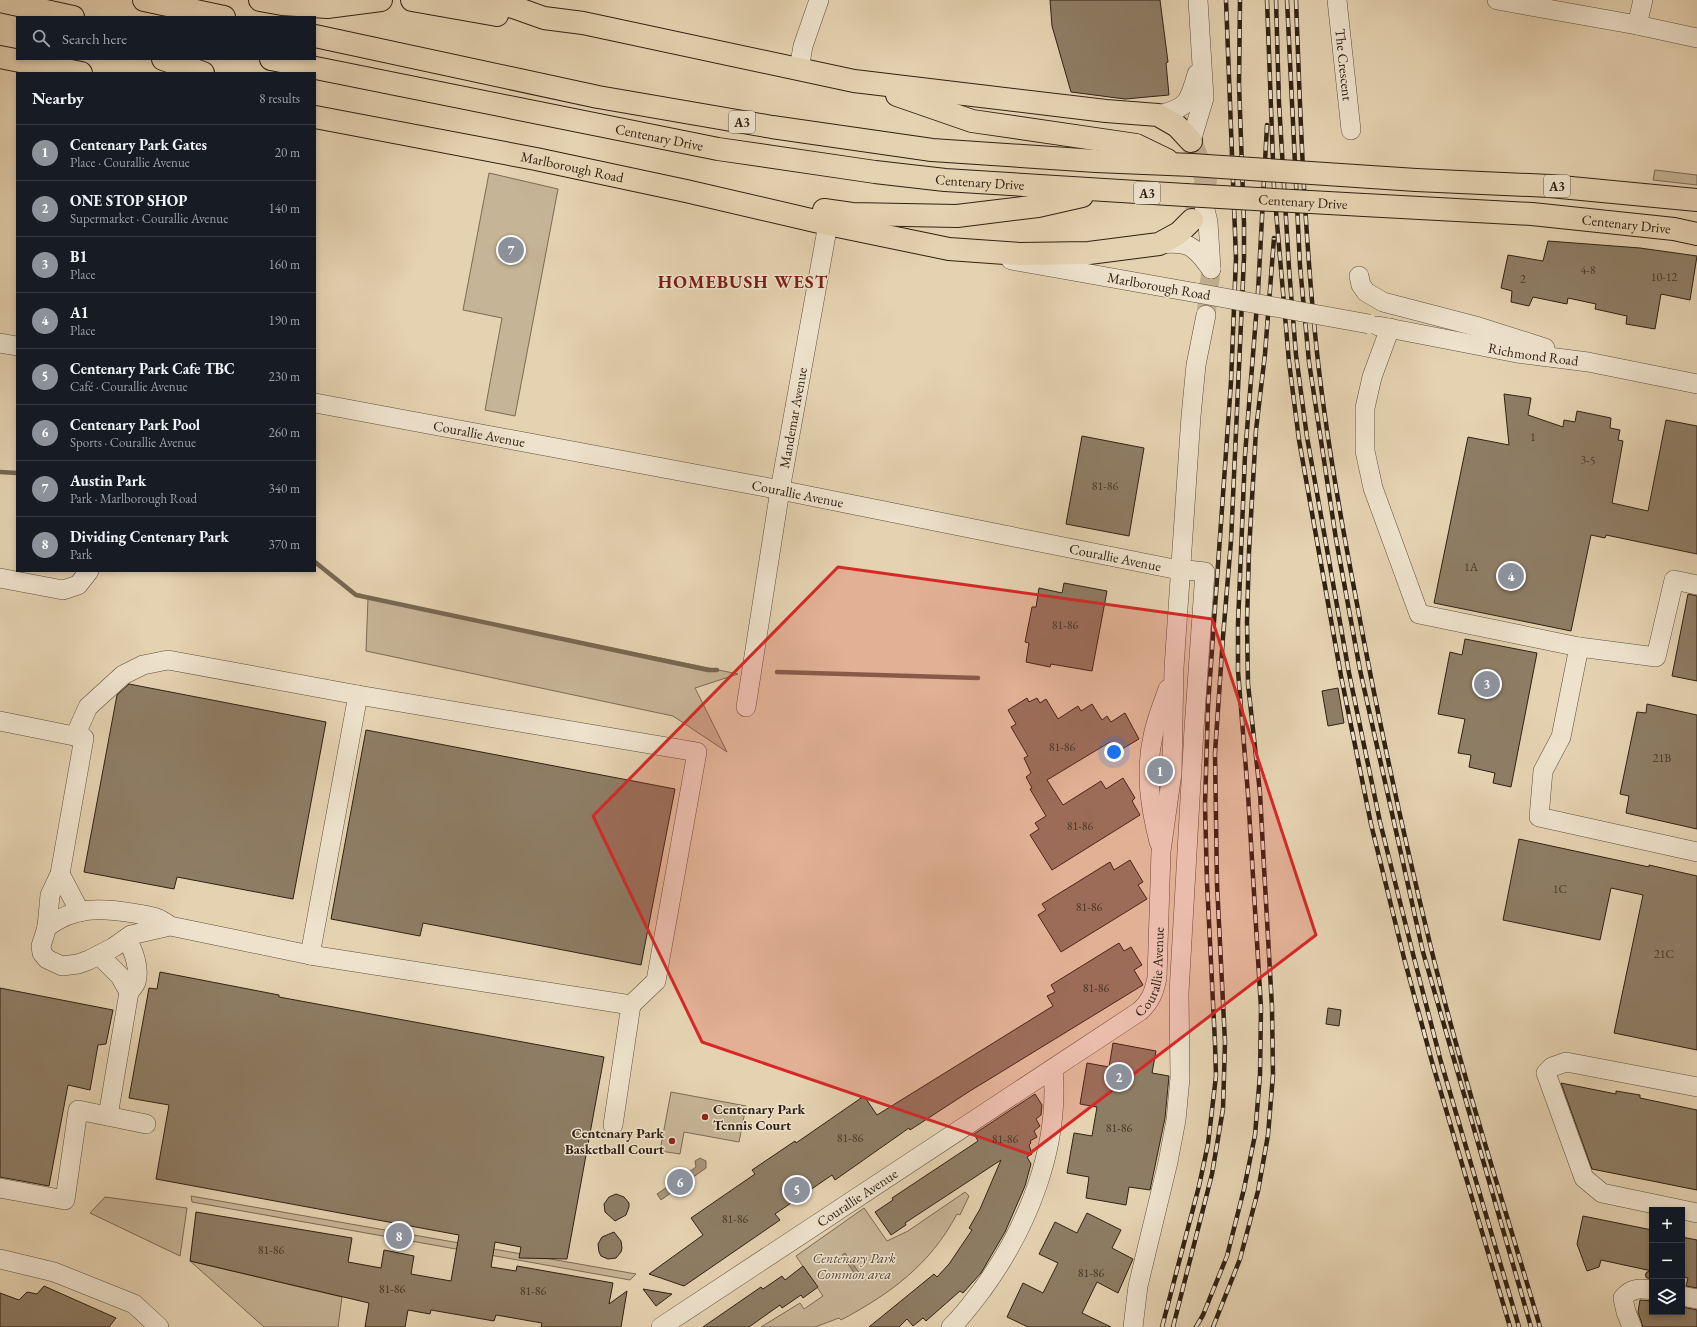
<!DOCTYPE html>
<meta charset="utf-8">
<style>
:root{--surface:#171b24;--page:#20242c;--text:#f1f3f6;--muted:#9ea1a6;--line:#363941;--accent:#8c9099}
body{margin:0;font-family:"EB Garamond",serif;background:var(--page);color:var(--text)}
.controls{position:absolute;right:12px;bottom:12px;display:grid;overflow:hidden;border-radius:0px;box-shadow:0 2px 6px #0003}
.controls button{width:36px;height:36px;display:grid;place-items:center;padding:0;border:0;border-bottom:1px solid var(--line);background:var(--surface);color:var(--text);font:20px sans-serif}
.you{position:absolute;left:1114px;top:752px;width:14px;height:14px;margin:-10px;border:3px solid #fff;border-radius:50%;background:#1a73e8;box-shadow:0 0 0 6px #1a73e833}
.badge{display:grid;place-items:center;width:26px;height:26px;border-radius:50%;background:var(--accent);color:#fff;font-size:13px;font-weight:700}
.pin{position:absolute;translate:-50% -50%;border:2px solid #fff;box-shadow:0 1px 4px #0006}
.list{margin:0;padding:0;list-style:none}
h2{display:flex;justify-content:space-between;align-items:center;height:52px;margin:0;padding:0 16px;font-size:17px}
h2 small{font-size:13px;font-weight:400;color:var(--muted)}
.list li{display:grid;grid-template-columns:26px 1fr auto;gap:12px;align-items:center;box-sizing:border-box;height:56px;padding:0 16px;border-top:1px solid var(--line)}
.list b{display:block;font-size:15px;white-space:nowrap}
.list p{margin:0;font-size:13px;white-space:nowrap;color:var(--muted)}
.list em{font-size:13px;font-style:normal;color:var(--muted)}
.icon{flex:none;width:22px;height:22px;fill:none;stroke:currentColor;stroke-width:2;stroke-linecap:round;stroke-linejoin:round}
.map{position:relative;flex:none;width:1697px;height:1327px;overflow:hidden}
.search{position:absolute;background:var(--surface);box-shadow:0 2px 6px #0003;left:16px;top:16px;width:300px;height:44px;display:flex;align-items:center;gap:10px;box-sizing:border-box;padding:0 14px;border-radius:0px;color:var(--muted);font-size:15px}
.panel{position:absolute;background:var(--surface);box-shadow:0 2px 6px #0003;left:16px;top:72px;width:300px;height:500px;border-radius:0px}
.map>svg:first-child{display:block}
.green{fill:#c6b496;stroke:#7b6a54}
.water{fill:#a7967b;stroke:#776751}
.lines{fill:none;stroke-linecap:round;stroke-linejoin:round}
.stream{stroke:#776751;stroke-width:4.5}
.building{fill:#8e7d65;stroke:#302113}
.minor-tunnel{stroke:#c1af91;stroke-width:19;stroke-dasharray:19 10;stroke-linecap:butt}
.highway-tunnel{stroke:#c1af91;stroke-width:22;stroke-dasharray:22 11;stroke-linecap:butt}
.minor-casing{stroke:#5d4d3a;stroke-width:20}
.highway-casing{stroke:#302113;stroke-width:24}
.minor{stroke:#eee2cc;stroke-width:19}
.highway{stroke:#e5d2b1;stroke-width:22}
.rail-casing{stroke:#302113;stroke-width:4.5}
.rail{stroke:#eee2cc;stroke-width:3;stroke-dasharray:9;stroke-linecap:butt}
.minor-bridge-casing{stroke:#5d4d3a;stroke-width:20;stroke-linecap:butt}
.highway-bridge-casing{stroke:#302113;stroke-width:24;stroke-linecap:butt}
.minor-bridge{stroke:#eee2cc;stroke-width:19}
.highway-bridge{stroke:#e5d2b1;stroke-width:22}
.marked{fill:#d62828;fill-opacity:0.2;stroke:#d62828;stroke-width:3;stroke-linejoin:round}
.poi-dot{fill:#8f2418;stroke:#eee2cc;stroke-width:1.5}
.labels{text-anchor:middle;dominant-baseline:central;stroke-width:3;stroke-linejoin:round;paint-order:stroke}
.number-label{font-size:12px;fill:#483828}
.shield{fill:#eee2cc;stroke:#695b4a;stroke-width:1}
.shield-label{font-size:13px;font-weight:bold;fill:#302113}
.street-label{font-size:14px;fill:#302113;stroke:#eee2cc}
.poi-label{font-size:14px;font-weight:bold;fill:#302113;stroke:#eee2cc;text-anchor:start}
.park-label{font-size:14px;font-style:italic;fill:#564634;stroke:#eee2cc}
.district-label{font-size:18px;font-weight:bold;letter-spacing:1px;fill:#7a1f14;stroke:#eee2cc}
</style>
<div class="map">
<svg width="1697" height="1327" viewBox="0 0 1697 1327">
<rect width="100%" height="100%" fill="#e5d2b1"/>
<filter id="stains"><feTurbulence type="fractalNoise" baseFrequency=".005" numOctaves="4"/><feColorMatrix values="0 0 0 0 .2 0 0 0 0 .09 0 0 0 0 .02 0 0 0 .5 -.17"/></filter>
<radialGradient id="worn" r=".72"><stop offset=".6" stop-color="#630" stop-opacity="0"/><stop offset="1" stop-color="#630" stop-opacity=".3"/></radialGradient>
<g class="green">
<polygon points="1655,170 1697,175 1697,185 1653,180"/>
<polygon points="489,173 558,189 515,416 485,410 502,318 463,310"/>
<polygon points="368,598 738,674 695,688 727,752 673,716 366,651"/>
<polygon points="671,1092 746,1106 739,1142 684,1132 680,1154 660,1151"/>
<path d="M965,1192L969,1196L960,1215L957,1214C930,1265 890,1294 841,1320L839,1318L815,1327H761L800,1303L804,1309L823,1296L796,1256L864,1208L887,1241L908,1231Z"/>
<polygon points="191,1196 636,1274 630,1280 192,1202"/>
<polygon points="105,1197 187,1208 180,1256 90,1213"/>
<polygon points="190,1261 342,1297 338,1327 264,1327"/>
</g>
<g class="water">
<polygon points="700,1158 706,1161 706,1168 661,1200 657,1194 696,1167 695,1161"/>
<polygon points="845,1253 863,1278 859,1280 842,1255"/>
</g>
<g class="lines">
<g class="stream">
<polyline points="0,472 17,473"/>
<polyline points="315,562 356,595 708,670 717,670"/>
<polyline points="777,672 978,678"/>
</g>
</g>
<g class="building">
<polygon points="1050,0 1160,0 1168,62 1166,63 1169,95 1125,99 1071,92 1052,26"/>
<polygon points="1548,241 1640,248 1697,256 1690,300 1661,294 1655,329 1626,324 1627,316 1595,309 1596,304 1568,298 1567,304 1533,297 1529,306 1511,302 1512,291 1501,288 1508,255 1543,261"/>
<polygon points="1504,394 1531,398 1528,415 1563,427 1564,420 1575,422 1577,411 1611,418 1610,428 1620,430 1618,440 1623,441 1612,503 1648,511 1666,420 1697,426 1697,554 1606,535 1605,538 1591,535 1571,631 1434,603 1468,437 1509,445"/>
<polygon points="1082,436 1144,448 1129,536 1066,524"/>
<polygon points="1064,583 1107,591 1092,671 1051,664 1050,667 1026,662 1029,643 1025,642 1032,607 1036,607 1039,588 1062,593"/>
<polygon points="1688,594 1697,596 1697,681 1672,676"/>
<polygon points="1465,639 1537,653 1511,787 1493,783 1495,773 1469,767 1471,755 1458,753 1465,719 1438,714 1450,652 1462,655"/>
<polygon points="129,684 326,722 293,899 177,877 174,889 84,872 117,695"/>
<polygon points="1338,688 1344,723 1328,726 1322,691"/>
<polygon points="1027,698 1029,702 1037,698 1040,703 1046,699 1058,719 1078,706 1081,711 1092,704 1102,720 1107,716 1111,722 1125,713 1139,739 1117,752 1110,742 1047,780 1063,805 1101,781 1106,789 1123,778 1135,798 1132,801 1140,815 1052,870 1030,835 1039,829 1035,823 1046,816 1030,789 1032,788 1026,777 1031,773 1024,758 1028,756 1011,727 1016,724 1008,710"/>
<polygon points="1647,704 1697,715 1697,829 1626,813 1629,796 1620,794 1637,712 1646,713"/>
<polygon points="366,730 675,789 641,965 423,923 420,936 331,919"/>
<polygon points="1519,839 1649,867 1649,865 1697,876 1697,1050 1614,1033 1643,895 1611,888 1600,940 1503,920"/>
<polygon points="1130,860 1143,882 1138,885 1147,899 1061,952 1038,915 1046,910 1042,904 1110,862 1114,870"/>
<polygon points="1119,943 1124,951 1131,947 1142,965 1134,970 1143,985 970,1091 910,1130 909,1128 835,1180 832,1175 775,1214 780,1220 684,1286 649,1274 703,1235 691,1218 755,1174 752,1170 795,1141 796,1143 864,1096 877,1115 1053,1006 1047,996 1055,992 1051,985"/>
<polygon points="160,972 279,995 279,997 604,1057 567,1259 519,1258 521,1247 495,1242 491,1267 516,1271 517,1266 613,1283 609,1304 627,1291 621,1327 541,1327 542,1323 496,1315 494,1321 431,1310 430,1314 408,1310 405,1327 365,1327 369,1303 190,1261 196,1212 352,1238 348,1262 381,1268 384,1250 414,1256 411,1274 451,1281 459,1235 156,1179 169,1105 129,1098 149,988 157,989"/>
<polygon points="0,988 113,1010 106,1044 98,1045 90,1090 68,1085 49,1186 0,1177"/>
<polygon points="1328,1008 1341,1010 1339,1026 1326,1024"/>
<polygon points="1113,1043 1156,1051 1152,1073 1169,1076 1165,1118 1150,1190 1129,1187 1126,1205 1086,1198 1089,1177 1067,1173 1074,1133 1092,1136 1097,1107 1080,1104 1087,1063 1109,1067"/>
<polygon points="1561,1083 1616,1094 1616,1091 1640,1095 1640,1098 1697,1110 1697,1190 1592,1169"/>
<polygon points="1035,1094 1042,1105 1041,1115 1036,1119 1040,1126 1034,1131 1037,1137 1030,1141 1031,1143 1029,1145 1032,1154 1027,1157 1031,1164 1025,1186 1005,1232 981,1273 963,1293 960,1291 926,1321 923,1318 913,1326 907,1319 899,1327 869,1327 934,1274 937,1277 949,1264 972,1230 969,1228 980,1209 1001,1160 905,1223 906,1225 891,1235 875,1212 893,1200 892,1198 978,1141 974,1134"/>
<polygon points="616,1194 624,1197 629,1203 629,1207 626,1215 615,1221 605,1212 604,1204 609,1197"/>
<polygon points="1087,1213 1121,1230 1112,1248 1133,1259 1118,1293 1097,1282 1082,1313 1111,1327 1028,1327 1007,1317 1023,1283 1043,1293 1058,1263 1039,1254 1055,1222 1077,1233"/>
<polygon points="1583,1216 1652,1230 1652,1271 1601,1260 1599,1267 1587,1271 1577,1244"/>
<polygon points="614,1232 621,1241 622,1248 621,1252 616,1258 608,1259 601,1256 599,1252 598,1244 602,1237"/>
<polygon points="1682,1237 1697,1240 1697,1288 1686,1286 1688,1278 1682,1277"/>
<polygon points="803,1266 818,1287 803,1298 801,1295 782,1308 780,1305 749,1327 703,1327 761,1287 763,1289 782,1276 785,1280"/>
<circle cx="1649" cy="1275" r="3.5"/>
<polygon points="44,1286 116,1318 109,1327 0,1327 0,1293 19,1300 27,1292 37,1294"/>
<polygon points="643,1289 672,1294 656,1306"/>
<polygon points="1640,1300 1652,1301 1652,1312 1682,1312 1682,1307 1697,1310 1697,1327 1643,1327 1638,1312"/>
</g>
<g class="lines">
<polyline class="minor-tunnel" points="1206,315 1211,269"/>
<polyline class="highway-tunnel" points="1191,141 1206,180 1202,197 1195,213"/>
<g class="minor-casing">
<g id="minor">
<path id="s1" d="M1337,0L1351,130"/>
<polyline points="1497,0 1637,25 1697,38"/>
<polyline points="1637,25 1643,0"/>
<polyline points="799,69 803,46 819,0"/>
<path d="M1158,115C1188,108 1189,102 1197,74"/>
<polyline points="1191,141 1204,98 1198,0"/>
<polyline points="1202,197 1208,222 1211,269"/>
<path d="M1159,244C1188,241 1194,245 1211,269"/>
<polyline points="1011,260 1197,293"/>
<polyline points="1359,276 1361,285 1366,292 1383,302 1479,327 1545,348"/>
<path id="s2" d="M1378,326L1517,353L1588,362L1697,384"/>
<polyline points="1390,328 1372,377 1365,408 1365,451 1373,488 1419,614 1579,647 1561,737 1543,771 1539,817 1697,852"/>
<polyline points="0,343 17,346"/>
<path id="s3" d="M315,403L765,487L1169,568L1205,572L1194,729L1179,993L1180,1078L1176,1120L1168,1162L1138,1286L1133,1327"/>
<polyline points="0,578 63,590 78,585 89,571"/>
<polyline points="1579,647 1656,657 1674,580 1697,585"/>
<path id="s4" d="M746,707L780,490L828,224"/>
<polyline points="0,721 84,738 60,874 50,895 47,927"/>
<polyline points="75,736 88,707 123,675 143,665 168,660 358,695"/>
<path d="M1159,842C1150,806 1145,772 1153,736C1156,720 1163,704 1168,689"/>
<polyline points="60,874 80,912"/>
<path d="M170,926C157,916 150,916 133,913C101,908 75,906 47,927L41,946L42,953L47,959L62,966L78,964L89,960L114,947L131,935L170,926L310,955L631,1005L613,1125"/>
<polyline points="99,955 120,976 129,992"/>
<polyline points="310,955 358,695 697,752 656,981 631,1005"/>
<polyline points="1697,1087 1566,1062 1552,1067 1546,1073 1584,1178 1602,1193 1697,1213"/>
<path d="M108,1116L129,992C131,989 135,986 136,982C140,969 134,950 126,939"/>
<polyline points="0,1188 65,1200 78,1110 146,1124"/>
<polyline points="0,1259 54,1272 134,1304 159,1327"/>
<polyline points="1682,1296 1697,1299"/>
<path id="s5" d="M661,1327L1140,1011C1151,1001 1154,992 1157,978L1161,851L1172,773L1174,668L1191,416L1196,365L1206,315"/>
<path d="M951,1327C963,1316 972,1303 982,1290C1028,1227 1060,1147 1053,1069"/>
<path d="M1632,1327L1626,1312L1623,1298C1631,1288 1640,1288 1652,1290"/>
</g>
</g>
<g class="highway-casing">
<g id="highway">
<polyline points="144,0 224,17"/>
<polyline points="260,0 282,4 327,7 381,0"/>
<polyline points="412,0 497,15"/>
<polyline points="480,0 513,7 544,18 583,23 854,81 1106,111 1158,115 1177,126 1191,141"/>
<polyline points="0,1 73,17"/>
<polyline points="315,36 598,97 772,127 932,150 1096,161 1192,165"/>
<polyline points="0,57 81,73"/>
<polyline points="163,59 203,73"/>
<path id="s6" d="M271,59L718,149L875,172L945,180L1185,195"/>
<polyline points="897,95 972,121 1136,145 1167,160"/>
<path id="s7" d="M315,117L536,159L686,191L828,224L949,249L1020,254L1089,253L1159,244L1179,233L1192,220"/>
<polyline points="1416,180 1550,186 1697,200"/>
<path id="s8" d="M1364,205L1532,214L1674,229L1697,234"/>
<polyline points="824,210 852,214 957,216 1038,206 1082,196"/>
</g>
</g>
<use href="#minor" class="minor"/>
<use href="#highway" class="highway"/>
<g class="rail-casing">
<g id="rail">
<polyline points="1267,0 1274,188 1289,362 1299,440 1341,676 1371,824 1404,958 1432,1062 1510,1327"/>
<polyline points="1276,0 1279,103 1289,268 1296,355 1307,437 1349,673 1380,822 1413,954 1441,1062 1519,1327"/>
<polyline points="1287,0 1300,266 1309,362 1336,539 1360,670 1423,952 1531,1327"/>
<path d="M1296,0C1300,111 1304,222 1315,333C1323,418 1338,504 1354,588C1376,709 1402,829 1431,948C1462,1075 1503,1201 1540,1327"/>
<polyline points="1162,1327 1199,1186 1208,1144 1216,1076 1215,1043 1207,882 1205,805 1208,706 1231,382 1236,258 1226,0"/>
<polyline points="1173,1327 1212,1174 1223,1109 1225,1042 1217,884 1215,753 1223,637 1231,541 1244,258 1244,223 1239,84 1240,0"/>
<polyline points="1196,1327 1203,1315 1227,1256 1244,1189 1255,1135 1260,1075 1261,1008 1248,794 1238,671 1238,624 1245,455 1258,292 1267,125"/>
<polyline points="1213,1327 1240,1259 1258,1191 1268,1135 1273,1075 1272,1007 1264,867 1260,793 1248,684 1247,622 1249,551 1256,430 1265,354 1274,238"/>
</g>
</g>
<use href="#rail" class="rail"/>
<g class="minor-bridge-casing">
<polyline id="minor-bridge" points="1197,293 1369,324"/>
</g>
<g class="highway-bridge-casing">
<g id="highway-bridge">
<polyline points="1192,165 1416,180"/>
<path id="s9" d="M1185,195L1364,205"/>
</g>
</g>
<use href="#minor-bridge" class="minor-bridge"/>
<use href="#highway-bridge" class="highway-bridge"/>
</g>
<path class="marked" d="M838,567L1212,619L1316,935L1029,1154L702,1042L593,816Z"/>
<g class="poi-dot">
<circle cx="705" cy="1117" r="4"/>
<circle cx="672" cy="1141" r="4"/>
</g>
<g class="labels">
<g class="number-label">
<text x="1588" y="270">4-8</text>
<text x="1664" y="277">10-12</text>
<text x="1523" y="279">2</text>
<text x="1533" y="437">1</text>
<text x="1588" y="460">3-5</text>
<text x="1105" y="486">81-86</text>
<text x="1471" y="567">1A</text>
<text x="1065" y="625">81-86</text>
<text x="1062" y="747">81-86</text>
<text x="1662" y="758">21B</text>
<text x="1080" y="826">81-86</text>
<text x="1560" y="889">1C</text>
<text x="1089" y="907">81-86</text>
<text x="1664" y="954">21C</text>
<text x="1096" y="988">81-86</text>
<text x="1119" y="1128">81-86</text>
<text x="850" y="1138">81-86</text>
<text x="1005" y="1139">81-86</text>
<text x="735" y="1219">81-86</text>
<text x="271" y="1250">81-86</text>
<text x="1091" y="1273">81-86</text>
<text x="392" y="1289">81-86</text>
<text x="533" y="1291">81-86</text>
</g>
<g class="shield">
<rect x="729" y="111" width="26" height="22" rx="3"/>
<rect x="1544" y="175" width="26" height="22" rx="3"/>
<rect x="1134" y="182" width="26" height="22" rx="3"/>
</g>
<g class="shield-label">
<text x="742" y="122">A3</text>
<text x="1557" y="186">A3</text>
<text x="1147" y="193">A3</text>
</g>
<g class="street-label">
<text stroke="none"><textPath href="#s1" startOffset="65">The Crescent</textPath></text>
<text stroke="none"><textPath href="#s6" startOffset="396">Centenary Drive</textPath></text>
<text stroke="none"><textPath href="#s7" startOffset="262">Marlborough Road</textPath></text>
<text stroke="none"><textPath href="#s6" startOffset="720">Centenary Drive</textPath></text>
<text stroke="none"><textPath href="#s9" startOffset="118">Centenary Drive</textPath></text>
<text stroke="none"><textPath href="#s8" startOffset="263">Centenary Drive</textPath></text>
<text transform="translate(1159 286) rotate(10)">Marlborough Road</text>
<text stroke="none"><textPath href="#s2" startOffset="158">Richmond Road</textPath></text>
<text stroke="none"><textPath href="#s4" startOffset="293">Mandemar Avenue</textPath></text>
<text stroke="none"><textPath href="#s3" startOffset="167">Courallie Avenue</textPath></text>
<text stroke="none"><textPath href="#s3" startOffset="491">Courallie Avenue</textPath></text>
<text stroke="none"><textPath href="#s3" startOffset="815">Courallie Avenue</textPath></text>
<text stroke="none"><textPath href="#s5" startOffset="616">Courallie Avenue</textPath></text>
<text stroke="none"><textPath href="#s5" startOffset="235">Courallie Avenue</textPath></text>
</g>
<g class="poi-label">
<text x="713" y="1109">Centenary Park<tspan x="713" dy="16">Tennis Court</tspan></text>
<text x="664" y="1133" text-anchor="end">Centenary Park<tspan x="664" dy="16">Basketball Court</tspan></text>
</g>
<g class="park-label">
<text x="854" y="1258">Centenary Park<tspan x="854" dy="16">Common area</tspan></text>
</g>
<g class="district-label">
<text x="743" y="281">HOMEBUSH WEST</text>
</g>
</g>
<rect width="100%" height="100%" filter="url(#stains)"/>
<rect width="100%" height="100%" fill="url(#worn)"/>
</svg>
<div class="controls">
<button>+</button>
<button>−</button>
<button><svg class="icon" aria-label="layers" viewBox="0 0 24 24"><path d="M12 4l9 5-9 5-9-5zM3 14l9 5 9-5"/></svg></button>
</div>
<div class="you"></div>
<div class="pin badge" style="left:1160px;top:771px">1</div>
<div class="pin badge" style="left:1119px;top:1077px">2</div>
<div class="pin badge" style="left:1487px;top:684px">3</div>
<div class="pin badge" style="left:1511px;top:576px">4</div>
<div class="pin badge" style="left:797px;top:1190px">5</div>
<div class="pin badge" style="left:680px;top:1182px">6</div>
<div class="pin badge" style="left:511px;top:250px">7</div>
<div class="pin badge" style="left:399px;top:1236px">8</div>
<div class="search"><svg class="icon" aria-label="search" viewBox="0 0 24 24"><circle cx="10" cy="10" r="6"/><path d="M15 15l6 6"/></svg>Search here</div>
<section class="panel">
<h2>Nearby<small>8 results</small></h2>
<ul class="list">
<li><span class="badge">1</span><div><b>Centenary Park Gates</b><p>Place · Courallie Avenue</p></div><em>20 m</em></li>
<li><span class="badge">2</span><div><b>ONE STOP SHOP</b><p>Supermarket · Courallie Avenue</p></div><em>140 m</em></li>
<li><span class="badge">3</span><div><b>B1</b><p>Place</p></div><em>160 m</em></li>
<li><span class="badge">4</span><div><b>A1</b><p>Place</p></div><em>190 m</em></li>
<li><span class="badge">5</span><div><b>Centenary Park Cafe TBC</b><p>Café · Courallie Avenue</p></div><em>230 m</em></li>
<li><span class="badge">6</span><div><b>Centenary Park Pool</b><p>Sports · Courallie Avenue</p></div><em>260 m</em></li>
<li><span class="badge">7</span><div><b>Austin Park</b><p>Park · Marlborough Road</p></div><em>340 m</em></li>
<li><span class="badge">8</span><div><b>Dividing Centenary Park</b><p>Park</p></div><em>370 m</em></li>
</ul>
</section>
</div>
